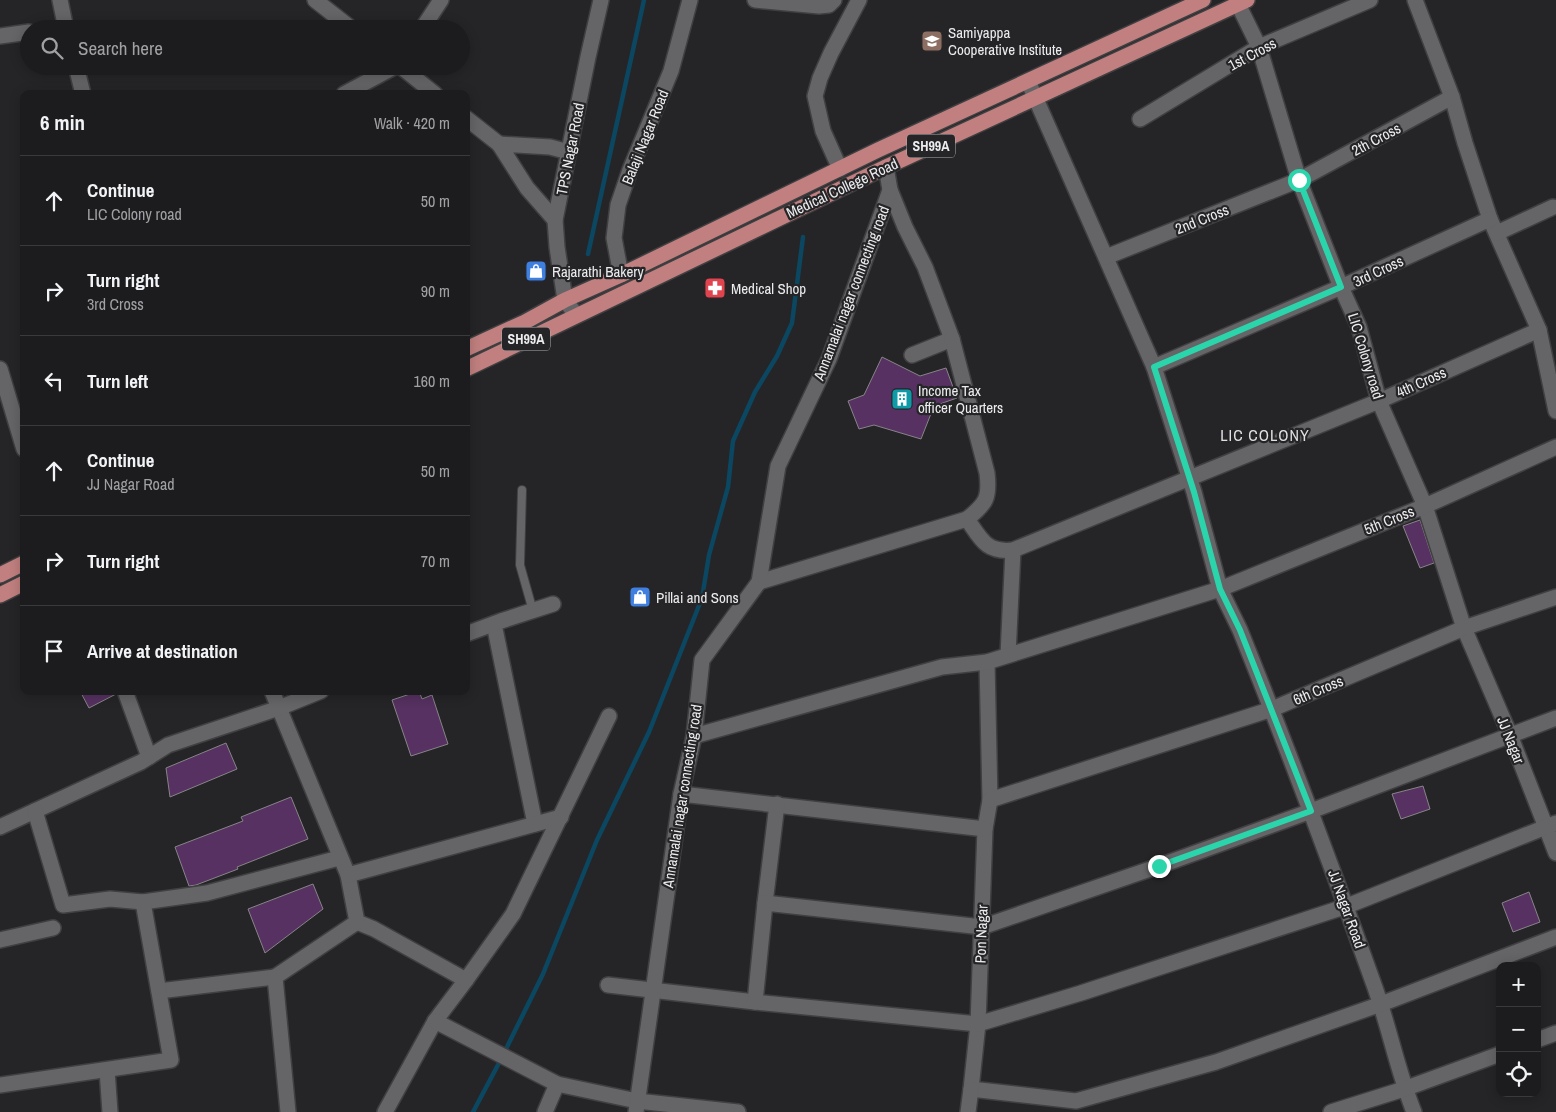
<!DOCTYPE html>
<meta charset="utf-8">
<style>
:root{--surface:#1c1c1e;--page:#252527;--text:#f1f3f6;--muted:#a0a1a4;--line:#3a3a3c}
body{margin:0;font-family:"Archivo Narrow",sans-serif;background:var(--page);color:var(--text)}
.controls{position:absolute;right:15px;bottom:15px;display:grid;overflow:hidden;border-radius:10px;box-shadow:0 2px 12px #0003}
.controls button{width:45px;height:45px;display:grid;place-items:center;padding:0;border:0;border-bottom:1px solid var(--line);background:var(--surface);color:var(--text);font:25px sans-serif}
.stop{position:absolute;width:15px;height:15px;margin:-11px;border:4px solid #2bd5ac;border-radius:50%;background:#fff}
.stop.end{background:#2bd5ac;border-color:#fff;box-shadow:0 1px 5px #0008}
.list{margin:0;padding:0;list-style:none}
h2{display:flex;justify-content:space-between;align-items:center;height:65px;margin:0;padding:0 20px;font-size:21px}
h2 small{font-size:16px;font-weight:400;color:var(--muted)}
.list li{display:grid;grid-template-columns:32px 1fr auto;gap:15px;align-items:center;box-sizing:border-box;height:90px;padding:0 20px;border-top:1px solid var(--line)}
.list b{display:block;font-size:19px;white-space:nowrap}
.list p{margin:0;font-size:16px;white-space:nowrap;color:var(--muted)}
.list em{font-size:16px;font-style:normal;color:var(--muted)}
.icon{flex:none;width:28px;height:28px;fill:none;stroke:currentColor;stroke-width:2;stroke-linecap:round;stroke-linejoin:round}
.map{position:relative;flex:none;width:1556px;height:1112px;overflow:hidden}
.search{position:absolute;background:var(--surface);box-shadow:0 2px 12px #0003;left:20px;top:20px;width:450px;height:55px;display:flex;align-items:center;gap:12px;box-sizing:border-box;padding:0 18px;border-radius:28px;color:var(--muted);font-size:19px}
.panel{position:absolute;background:var(--surface);box-shadow:0 2px 12px #0003;left:20px;top:90px;width:450px;height:605px;border-radius:10px}
.map>svg:first-child{display:block}
.lines{fill:none;stroke-linecap:round;stroke-linejoin:round}
.stream{stroke:#0b4761;stroke-width:4.5}
.building{fill:#563161;stroke:#878588}
.lane-casing{stroke:#403f41;stroke-width:10}
.street-casing{stroke:#403f41;stroke-width:18}
.primary-casing{stroke:#403f41;stroke-width:18}
.lane{stroke:#656467;stroke-width:8}
.street{stroke:#656467;stroke-width:15}
.primary{stroke:#c17f7f;stroke-width:15}
.route{stroke:#2bd5ac;stroke-width:6}
.labels{text-anchor:middle;dominant-baseline:central;stroke-width:4.5;stroke-linejoin:round;paint-order:stroke}
.shield{fill:#252528;stroke:#b0b0b2;stroke-width:1}
.shield-label{font-size:14px;font-weight:bold;fill:#ecebed}
.poi-label{font-size:15px;fill:#ecebed;stroke:#252528;text-anchor:start}
.street-label{font-size:15px;fill:#ecebed;stroke:#252528}
.neighbourhood-label{font-size:16px;letter-spacing:1px;fill:#e1e0e4;stroke:#252528}
</style>
<div class="map">
<svg width="1556" height="1112" viewBox="0 0 1556 1112">
<rect width="100%" height="100%" fill="#252528"/>
<g class="lines">
<g class="stream">
<polyline points="588,254 644,0"/>
<polyline points="506,1049 543,974 597,840 649,732 702,598 709,555 728,487 733,441 755,392 777,356 792,323 803,237"/>
<polyline points="473,1112 499,1063"/>
</g>
</g>
<g class="building">
<polygon points="882,357 920,376 946,368 957,398 934,406 921,439 874,425 859,429 848,401 864,395"/>
<polygon points="1420,520 1434,563 1420,568 1403,526"/>
<polygon points="80,691 116,691 116,694 89,708"/>
<polygon points="419,691 422,699 432,695 448,744 411,756 392,700"/>
<polygon points="226,743 237,769 170,797 166,768"/>
<polygon points="1423,786 1430,809 1401,819 1392,794"/>
<polygon points="291,797 308,839 237,867 238,869 196,885 189,886 175,847 243,821 241,817"/>
<polygon points="313,884 323,909 265,953 248,909"/>
<polygon points="1529,892 1540,922 1513,932 1502,903"/>
</g>
<g class="lines">
<g class="lane-casing">
<polyline id="lane" points="522,490 520,565 533,611"/>
</g>
<g class="street-casing">
<g id="street">
<polyline points="60,0 66,29"/>
<polyline points="315,0 352,29"/>
<polyline points="755,0 819,6 829,5 834,0"/>
<polyline points="1236,0 1259,47 1299,180 1341,287 1359,327 1379,401 1425,506 1464,628 1510,735 1556,853"/>
<polyline points="1415,0 1452,97 1465,143 1490,219 1539,330 1556,411"/>
<polyline points="422,29 441,0"/>
<polyline points="0,36 29,32"/>
<polyline points="76,66 83,94"/>
<polyline points="400,66 435,94"/>
<path d="M1028,81L1154,367L1194,492L1220,589L1240,630C1287,747 1331,864 1373,982C1389,1025 1397,1070 1414,1112"/>
<polyline points="344,94 396,66"/>
<polyline points="466,118 499,144"/>
<polyline points="1140,119 1259,47 1370,0"/>
<polyline points="886,167 890,190 905,227 925,267 952,339 912,355"/>
<polyline points="840,169 823,131 815,96 820,78 831,53 859,0"/>
<polyline points="555,220 527,188 499,144 550,147 569,152"/>
<polyline points="1497,233 1553,207"/>
<polyline points="1106,257 1299,180 1452,97"/>
<polyline points="621,275 614,238 618,205 630,170 671,71 690,0"/>
<polyline points="576,315 565,300 557,247 555,220 588,57 601,0"/>
<polyline points="1154,367 1341,287 1490,219"/>
<polyline points="0,369 24,449"/>
<path d="M967,519C981,539 986,553 1013,550L1379,401L1539,330"/>
<path d="M759,582L967,519C986,504 990,498 987,473L952,339"/>
<polyline points="494,624 535,824"/>
<polyline points="466,634 501,621 553,604"/>
<polyline points="1008,655 1013,550"/>
<polyline points="987,662 990,800 985,829 978,1024 971,1089 1076,1101 1216,1062 1381,1004 1556,937"/>
<polyline points="125,691 149,757"/>
<polyline points="272,691 348,875 357,922 374,929 466,980 435,1021 385,1112"/>
<polyline points="694,736 942,667 987,662 1220,589 1425,506 1556,447"/>
<polyline points="681,794 985,829"/>
<polyline points="990,800 1272,709 1464,628 1556,597"/>
<polyline points="0,827 141,762 168,745 279,708 321,691"/>
<polyline points="348,875 561,817"/>
<polyline points="143,902 207,893 339,858"/>
<polyline points="765,903 777,804"/>
<polyline points="0,940 53,928"/>
<polyline points="466,980 513,914 609,716"/>
<polyline points="608,985 755,1002 978,1024 1081,993 1347,906 1556,823"/>
<polyline points="159,991 275,977"/>
<polyline points="755,1002 765,903 982,927 1159,866 1311,811 1556,718"/>
<polyline points="435,1021 557,1084 637,1101 738,1112"/>
<polyline points="1537,1040 1556,1033"/>
<polyline points="107,1070 110,1112"/>
<polyline points="0,1085 171,1060 143,902 110,899 63,905 35,811"/>
<polyline points="288,1112 275,977 357,922"/>
<polyline points="545,1112 557,1084"/>
<polyline points="636,1112 681,794 694,736 702,660 759,582 778,466 829,359 890,190"/>
<polyline points="968,1112 971,1089"/>
<polyline points="1331,1112 1404,1089 1500,1054"/>
</g>
</g>
<g class="primary-casing">
<g id="primary">
<polyline points="466,349 525,322 565,300 621,275 878,150 1203,0"/>
<polyline points="466,369 886,167 1247,0"/>
<polyline points="0,575 24,563"/>
<polyline points="0,595 24,583"/>
</g>
</g>
<use href="#lane" class="lane"/>
<use href="#street" class="street"/>
<use href="#primary" class="primary"/>
</g>
<g class="lines">
<polyline class="route" points="1159,866 1311,811 1240,630 1220,589 1194,492 1154,367 1341,287 1299,180"/>
</g>
<defs>
<g id="university-square" transform="scale(1.125)"><rect x="-9" y="-9" width="18" height="18" rx="4" fill="#8d6e63" stroke="#252528"/><path d="M0-5L7-2L0 1L-7-2ZM-4 1L0 2.5L4 1V4Q0 6-4 4Z" fill="#fff"/></g>
<g id="shop-square" transform="scale(1.125)"><rect x="-9" y="-9" width="18" height="18" rx="4" fill="#3f7fe0" stroke="#252528"/><path d="M-5-2.5h2.3a2.7 3.5 0 0 1 5.4 0H5L5.5 6h-11ZM-1.5-2.5h3a1.5 2.3 0 0 0-3 0Z" fill="#fff"/></g>
<g id="pharmacy-square" transform="scale(1.125)"><rect x="-9" y="-9" width="18" height="18" rx="4" fill="#e0444e" stroke="#252528"/><path d="M-2-6h4v4h4v4h-4v4h-4v-4h-4v-4h4Z" fill="#fff"/></g>
<g id="building-square" transform="scale(1.125)"><rect x="-9" y="-9" width="18" height="18" rx="4" fill="#0f9aa8" stroke="#252528"/><path d="M-4-6H4V6H1V3H-1V6H-4ZM-2.5-4.3h1.7v1.8h-1.7ZM.8-4.3h1.7v1.8H.8ZM-2.5-1h1.7V.8h-1.7ZM.8-1h1.7V.8H.8Z" fill="#fff"/></g>
</defs>
<g fill-rule="evenodd">
<use href="#university-square" x="932" y="41"/>
<use href="#shop-square" x="536" y="271"/>
<use href="#pharmacy-square" x="715" y="288"/>
<use href="#building-square" x="902" y="399"/>
<use href="#shop-square" x="640" y="597"/>
</g>
<g class="labels">
<g class="shield">
<rect x="907" y="134.5" width="48" height="23" rx="4"/>
<rect x="502" y="327.5" width="48" height="23" rx="4"/>
</g>
<g class="shield-label">
<text x="931" y="146">SH99A</text>
<text x="526" y="339">SH99A</text>
</g>
<g class="poi-label">
<text x="948" y="32">Samiyappa<tspan x="948" dy="17">Cooperative Institute</tspan></text>
<text x="552" y="271">Rajarathi Bakery</text>
<text x="731" y="288">Medical Shop</text>
<text x="918" y="390">Income Tax<tspan x="918" dy="17">officer Quarters</tspan></text>
<text x="656" y="597">Pillai and Sons</text>
</g>
<g class="street-label">
<text transform="translate(1252 54) rotate(-28)">1st Cross</text>
<text transform="translate(645 137) rotate(-68)">Balaji Nagar Road</text>
<text transform="translate(1376 139) rotate(-28)">2th Cross</text>
<text transform="translate(570 149) rotate(-79)">TPS Nagar Road</text>
<text transform="translate(842 188) rotate(-25)">Medical College Road</text>
<text transform="translate(1202 219) rotate(-22)">2nd Cross</text>
<text transform="translate(1378 271) rotate(-25)">3rd Cross</text>
<text transform="translate(851 293) rotate(-69)">Annamalai nagar connecting road</text>
<text transform="translate(1366 356) rotate(73)">LIC Colony road</text>
<text transform="translate(1421 382) rotate(-24)">4th Cross</text>
<text transform="translate(1389 520) rotate(-22)">5th Cross</text>
<text transform="translate(1318 690) rotate(-23)">6th Cross</text>
<text transform="translate(1511 740) rotate(68)">JJ Nagar</text>
<text transform="translate(682 796) rotate(-81)">Annamalai nagar connecting road</text>
<text transform="translate(1347 909) rotate(70)">JJ Nagar Road</text>
<text transform="translate(981 934) rotate(-88)">Pon Nagar</text>
</g>
<g class="neighbourhood-label">
<text x="1265" y="435">LIC COLONY</text>
</g>
</g>
</svg>
<div class="controls">
<button>+</button>
<button>−</button>
<button><svg class="icon" aria-label="locate" viewBox="0 0 24 24"><circle cx="12" cy="12" r="6"/><path d="M12 2v4M12 18v4M2 12h4M18 12h4"/></svg></button>
</div>
<div class="stop" style="left:1299px;top:180px"></div>
<div class="stop end" style="left:1159px;top:866px"></div>
<div class="search"><svg class="icon" aria-label="search" viewBox="0 0 24 24"><circle cx="10" cy="10" r="6"/><path d="M15 15l6 6"/></svg>Search here</div>
<section class="panel">
<h2>6 min<small>Walk · 420 m</small></h2>
<ul class="list">
<li><svg class="icon" aria-label="ahead" viewBox="0 0 24 24"><path d="M12 20V5M6 11l6-6 6 6"/></svg><div><b>Continue</b><p>LIC Colony road</p></div><em>50 m</em></li>
<li><svg class="icon" aria-label="right" viewBox="0 0 24 24"><path d="M7 20v-9h11M14 6l5 5-5 5"/></svg><div><b>Turn right</b><p>3rd Cross</p></div><em>90 m</em></li>
<li><svg class="icon" aria-label="left" viewBox="0 0 24 24"><path d="M17 20v-9H6M10 6l-5 5 5 5"/></svg><div><b>Turn left</b></div><em>160 m</em></li>
<li><svg class="icon" aria-label="ahead" viewBox="0 0 24 24"><path d="M12 20V5M6 11l6-6 6 6"/></svg><div><b>Continue</b><p>JJ Nagar Road</p></div><em>50 m</em></li>
<li><svg class="icon" aria-label="right" viewBox="0 0 24 24"><path d="M7 20v-9h11M14 6l5 5-5 5"/></svg><div><b>Turn right</b></div><em>70 m</em></li>
<li><svg class="icon" aria-label="arrive" viewBox="0 0 24 24"><path d="M6 21V4h12l-3 4 3 4H6"/></svg><div><b>Arrive at destination</b></div></li>
</ul>
</section>
</div>
